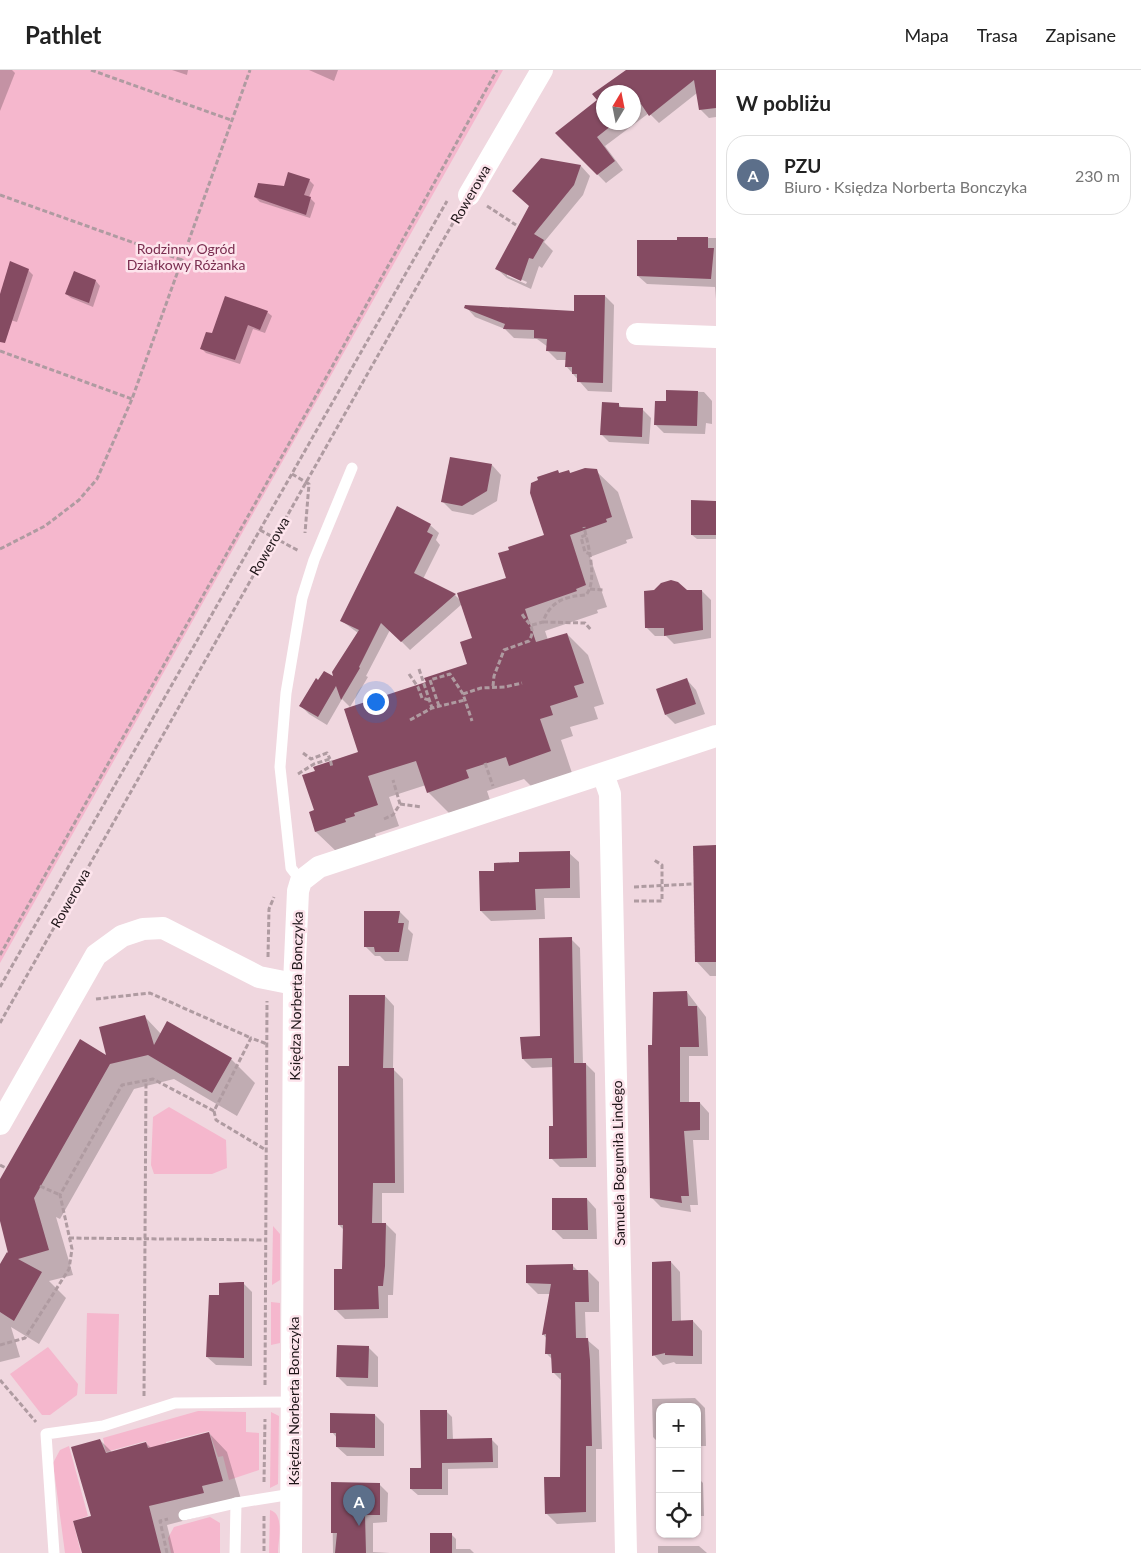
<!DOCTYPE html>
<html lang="pl">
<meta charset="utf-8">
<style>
:root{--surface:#fff;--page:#f6f6f6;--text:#222;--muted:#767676;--line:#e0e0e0;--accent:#111827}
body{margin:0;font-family:Lato,sans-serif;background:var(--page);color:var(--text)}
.controls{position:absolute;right:15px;bottom:15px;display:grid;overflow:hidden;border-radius:10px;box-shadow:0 1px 4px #0004}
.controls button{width:45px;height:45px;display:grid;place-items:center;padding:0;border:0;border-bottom:1px solid var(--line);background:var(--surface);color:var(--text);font:25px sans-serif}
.compass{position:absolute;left:596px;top:15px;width:45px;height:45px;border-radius:50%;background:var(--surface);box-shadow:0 1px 4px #0004;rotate:10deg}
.you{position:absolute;left:375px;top:631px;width:18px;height:18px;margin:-12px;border:4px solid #fff;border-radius:50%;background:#1a73e8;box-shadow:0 0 0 8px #1a73e833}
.badge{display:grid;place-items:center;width:32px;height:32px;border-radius:50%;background:var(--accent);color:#fff;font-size:16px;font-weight:700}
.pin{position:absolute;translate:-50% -41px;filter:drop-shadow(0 1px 2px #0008)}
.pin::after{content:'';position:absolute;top:26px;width:18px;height:15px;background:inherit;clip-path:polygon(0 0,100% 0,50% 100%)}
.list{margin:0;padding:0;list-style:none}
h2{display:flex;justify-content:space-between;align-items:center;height:65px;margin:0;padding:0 20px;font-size:21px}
h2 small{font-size:16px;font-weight:400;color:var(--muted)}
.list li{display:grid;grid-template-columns:32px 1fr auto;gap:15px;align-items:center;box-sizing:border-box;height:80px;margin:0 10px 10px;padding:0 10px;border:1px solid var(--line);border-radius:20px}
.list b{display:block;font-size:19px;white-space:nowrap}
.list p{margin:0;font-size:16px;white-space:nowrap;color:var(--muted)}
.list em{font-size:16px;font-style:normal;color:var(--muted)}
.icon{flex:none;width:28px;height:28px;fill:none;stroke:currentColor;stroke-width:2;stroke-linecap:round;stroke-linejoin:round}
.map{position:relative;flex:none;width:716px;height:1483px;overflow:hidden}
header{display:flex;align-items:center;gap:30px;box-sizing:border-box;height:70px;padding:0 25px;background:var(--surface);border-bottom:1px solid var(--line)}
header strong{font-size:24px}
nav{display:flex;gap:28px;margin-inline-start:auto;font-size:18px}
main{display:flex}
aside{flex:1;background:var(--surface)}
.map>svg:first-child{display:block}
.green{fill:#f5b7cd}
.shadow{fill:#0003;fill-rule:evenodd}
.building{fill:#854b62}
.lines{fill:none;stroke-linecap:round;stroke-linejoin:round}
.path{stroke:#af9ba1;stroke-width:3;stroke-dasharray:5 2.5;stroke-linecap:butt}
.service{stroke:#fff;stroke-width:11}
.minor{stroke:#fff;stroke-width:22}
.labels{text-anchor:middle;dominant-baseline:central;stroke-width:5;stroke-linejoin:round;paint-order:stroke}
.street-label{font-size:14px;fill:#1d1417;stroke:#fde4ec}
.park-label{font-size:14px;fill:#7a2e50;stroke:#fde4ec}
</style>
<header>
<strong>Pathlet</strong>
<nav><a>Mapa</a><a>Trasa</a><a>Zapisane</a></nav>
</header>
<main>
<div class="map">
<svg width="716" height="1483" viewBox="0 0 716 1483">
<rect width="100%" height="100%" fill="#f0d7df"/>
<g class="green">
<polygon points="0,0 503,0 0,893"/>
<polygon points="169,1037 226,1070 227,1098 212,1104 154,1104 151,1095 153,1047"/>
<polygon points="273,1156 280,1164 280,1210 272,1215"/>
<polygon points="271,1232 280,1233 280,1273 271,1275"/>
<polygon points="87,1243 119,1244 117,1324 85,1324"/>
<polygon points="48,1277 78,1314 77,1325 50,1345 42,1345 10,1304"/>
<polygon points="198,1341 246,1342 246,1362 259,1363 259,1400 229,1410 223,1386 218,1387 209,1361 166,1372 166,1380 150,1384 146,1371 106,1382 103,1368"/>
<polygon points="271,1342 279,1346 278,1414 270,1418"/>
<polygon points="69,1376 88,1446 73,1451 81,1483 65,1483 53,1393 60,1380"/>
<path d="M270,1440C285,1444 278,1470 278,1483H269Z"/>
<polygon points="210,1447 220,1453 220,1483 171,1483 168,1468 174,1457"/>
</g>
<g class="shadow">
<polygon points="0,0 12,0 15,3 0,41"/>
<polygon points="172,0 188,0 187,5"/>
<polygon points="309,0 338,0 334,11"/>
<path d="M631,0H716V47L709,48L700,39L697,23L659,53L649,43L605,76L623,100L606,113L557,63L599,31L595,26ZM604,22H634V52H604Z"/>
<path d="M541,89L581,96L590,106L583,125L544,172L553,181L542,198L539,196L531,219L507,208L497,199L530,136ZM507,203L527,212L526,214L507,206Z"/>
<polygon points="309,110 314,115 309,127 315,133 310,148 260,132 255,127"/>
<polygon points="678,168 716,168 716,229 715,217 647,214 638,206 678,171"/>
<polygon points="28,200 33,205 17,252 0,247 0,229"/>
<polygon points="74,203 96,211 100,216 93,237 71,228 66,224"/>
<polygon points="605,226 614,235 612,322 588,321 566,296 566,290 557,290 547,280 548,277 537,269 514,268 505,259 475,247 466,237 575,242"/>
<polygon points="267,242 272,246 265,263 253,259 240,294 206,283 202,279 213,265"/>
<polygon points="667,321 704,322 712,331 712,354 706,353 705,364 664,363 655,354 667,332"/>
<polygon points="618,334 623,339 643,340 651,348 649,374 609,372 601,364"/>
<polygon points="492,395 501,405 497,431 473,445 452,441 443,432"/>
<polygon points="569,401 571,404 596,401 618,422 633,468 626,470 627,473 590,487 607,537 597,540 598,543 545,561 548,570 567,564 588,585 604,634 594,637 598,649 570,657 573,666 561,670 572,703 531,716 524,709 487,721 490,730 449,743 428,722 426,715 389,727 399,756 375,764 376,767 338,783 316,762 310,743 315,741 360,683 427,612 468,594 473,569 462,534 410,580 390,560 366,606 368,607 350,637 342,629 327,655 309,644 301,636 319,611 335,608 358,563 342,551 430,455 439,463 436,470 440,475 423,509 455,525 461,531 508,509 545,465 558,402 560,404"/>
<polygon points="716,433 716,469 697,469 692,465"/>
<polygon points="687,521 702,521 711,530 711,568 674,574 666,566 655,566 646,557"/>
<polygon points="687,610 696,620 705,644 675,654 666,645"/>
<polygon points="716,777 716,906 710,906 696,891"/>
<polygon points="569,783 579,792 580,828 544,828 545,849 491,851 481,841 495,802 520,793"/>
<polygon points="400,842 409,851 408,859 413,864 408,891 385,891 380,886 375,886 365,876"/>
<polygon points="571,869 580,878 583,994 586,994 595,1003 596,1097 560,1097 551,1088 554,1058 553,997 532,998 523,989 541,967"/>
<polygon points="687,922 706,947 708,986 689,986 689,1033 700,1033 709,1043 709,1070 693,1070 698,1135 690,1135 691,1142 661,1137 651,1127 653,976"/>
<polygon points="385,926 394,936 393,999 403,1009 404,1123 382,1123 382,1154 386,1154 396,1164 393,1225 388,1225 388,1248 345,1249 335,1239 344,1201 344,1160 339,1155 350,997"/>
<polygon points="145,947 161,964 231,989 255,1013 237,1046 174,1009 134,1019 60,1149 56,1147 73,1205 49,1211 66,1228 39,1274 11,1257 20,1287 0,1292 0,1197 10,1186 0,1146 0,1127 107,987"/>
<polygon points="587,1129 596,1139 597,1169 563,1169 553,1159"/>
<polygon points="671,1192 680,1202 681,1252 693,1251 702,1261 702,1294 676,1294 674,1292 663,1295 654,1285"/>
<polygon points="573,1196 578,1201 588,1201 599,1212 599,1242 585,1242 586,1269 599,1280 602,1379 596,1379 596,1452 557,1454 546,1443 562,1408 562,1311 553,1302 553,1290 547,1284 547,1269 543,1264 550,1224 538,1224 527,1213"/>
<polygon points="243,1213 252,1222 252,1296 216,1295 207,1287 221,1227"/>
<polygon points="368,1277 378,1287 378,1317 347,1316 338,1307"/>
<polygon points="695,1328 705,1338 706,1376 697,1376 697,1337 660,1337 660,1374 653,1367 652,1329"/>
<polygon points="446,1341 452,1347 453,1370 492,1370 498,1376 498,1398 448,1399 448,1425 418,1425 411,1419"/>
<polygon points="375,1345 384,1354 384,1386 347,1386 337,1377 337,1368 332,1362"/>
<polygon points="209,1363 227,1382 241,1429 221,1441 167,1455 174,1483 83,1483 93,1447 100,1370 112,1382 146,1373 151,1378"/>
<polygon points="657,1405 660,1405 660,1440 658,1438"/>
<polygon points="697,1407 703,1413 704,1446 697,1446"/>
<polygon points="332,1414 379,1414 388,1423 387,1452 373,1453 373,1482 390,1483 333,1483"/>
<polygon points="451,1464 456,1469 456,1479 470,1479 474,1483 431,1483"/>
<polygon points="658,1476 699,1476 707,1483 658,1483"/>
</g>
<g class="building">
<polygon points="626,0 716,0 716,38 699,40 694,10 649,46 641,34 634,40 634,22 604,22 604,52 616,52 597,67 615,91 597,105 555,63 597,30 592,24"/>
<polygon points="541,88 581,95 574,115 534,164 544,170 533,189 529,188 521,211 495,199 529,136 512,121"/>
<polygon points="288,102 310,109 304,125 311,127 306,145 254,127 258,113 284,116"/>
<polygon points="677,167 708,167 708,178 714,178 711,209 637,206 637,170 677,170"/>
<polygon points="10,191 29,199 5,273 0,272 0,224"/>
<polygon points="74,201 96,210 89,233 65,224"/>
<polygon points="574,225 605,225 603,313 577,312 577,304 572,304 572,297 565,297 566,282 546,281 547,269 534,268 534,260 503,259 505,254 464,238 465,235 574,241"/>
<polygon points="225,226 268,241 260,260 248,255 235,290 200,279 206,262 212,263"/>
<polygon points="666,320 698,321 697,356 654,355 655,331 666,331"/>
<polygon points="602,332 619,333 619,337 643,338 642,367 600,365"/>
<polygon points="450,387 492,394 487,421 462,436 441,432"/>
<polygon points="585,398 597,399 612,447 606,449 607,452 570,465 586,515 576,519 577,521 525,539 536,572 567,563 584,613 574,616 578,627 550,636 553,645 540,649 551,681 509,696 506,687 466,700 469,708 427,723 416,691 368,706 378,735 354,743 355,746 345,749 346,752 315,762 309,742 314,740 302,705 315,701 313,697 358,682 344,639 426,612 424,608 467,594 460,572 472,568 457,523 506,508 498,483 509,480 508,477 544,465 530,423 531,413 538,410 537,407 558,400 559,403 569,400 570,403"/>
<polygon points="691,430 716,431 716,465 691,465"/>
<polygon points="397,436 431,454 427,462 433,465 414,503 456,524 401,572 381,553 359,597 360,598 341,630 336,616 318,647 299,636 316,608 318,610 324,601 333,606 332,602 359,560 340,551"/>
<polygon points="671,510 678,512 687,520 702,520 703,560 664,566 664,558 645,558 644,521 654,520 661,513"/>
<polygon points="687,608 696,634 665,645 656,619"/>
<polygon points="716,775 716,892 695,892 693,776"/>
<polygon points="570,781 570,818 535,819 536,840 480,841 479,801 494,801 494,793 519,792 519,782"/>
<polygon points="364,841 400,841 398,853 404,853 399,882 375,882 374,877 364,877"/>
<polygon points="572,867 574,993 586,993 587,1088 549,1089 549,1056 553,1056 552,988 522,989 520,967 540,966 539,868"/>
<polygon points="687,921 688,936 697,936 699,977 680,977 680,1032 700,1032 700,1060 684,1061 689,1126 681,1126 682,1133 650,1128 648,975 652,975 653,922"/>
<polygon points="349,925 385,925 383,998 394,998 395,1113 373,1113 372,1153 386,1153 385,1196 383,1216 378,1216 379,1239 334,1240 334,1199 342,1199 343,1155 338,1155 338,996 349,996"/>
<polygon points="145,945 154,975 167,951 232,988 212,1023 148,985 110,994 34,1128 49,1180 18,1189 42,1202 14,1251 0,1242 0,1194 7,1182 8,1183 0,1151 0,1109 80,969 106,985 99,957"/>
<polygon points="552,1128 587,1128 588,1160 552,1160"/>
<polygon points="671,1191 672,1251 693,1250 693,1286 665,1285 665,1283 652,1286 652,1192"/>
<polygon points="573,1194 573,1200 588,1200 589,1232 575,1232 576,1268 588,1268 590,1290 592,1376 586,1376 586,1442 545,1444 544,1407 560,1407 561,1303 552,1303 551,1284 545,1284 546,1264 542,1265 551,1214 526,1213 526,1195"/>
<polygon points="239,1212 244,1212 244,1288 206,1287 209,1225 219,1225 219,1213"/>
<polygon points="337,1275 369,1276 368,1308 336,1307"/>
<polygon points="420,1340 447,1340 447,1369 492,1368 493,1392 442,1393 442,1419 410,1419 410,1398 421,1398"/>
<polygon points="330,1343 375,1344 375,1378 336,1377 336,1363 330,1363"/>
<polygon points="209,1362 223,1411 202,1416 204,1423 149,1436 161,1483 82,1483 73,1451 91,1446 71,1377 100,1369 106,1383 146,1372 148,1378"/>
<polygon points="331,1412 380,1413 380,1445 365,1445 366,1483 335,1483 337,1463 331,1463"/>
<rect x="430" y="1463" width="22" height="20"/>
</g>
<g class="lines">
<g class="path">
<polyline points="91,0 231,50"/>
<polyline points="0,125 182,190"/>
<polyline points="487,136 516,155"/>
<polyline points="0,281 132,329"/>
<polyline points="292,404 309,414 305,463"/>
<polyline points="260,460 299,481"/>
<polyline points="586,465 581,467 585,482 590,484"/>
<polyline points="0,479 45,456 79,430 97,409 132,329 250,0"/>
<polyline points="590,519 603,520"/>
<polyline points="543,552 585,553 591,560"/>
<path d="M532,555L543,552C550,531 566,526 586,525C598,511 588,474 584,457"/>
<polyline points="419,599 432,638"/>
<polyline points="409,604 418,617 422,628 429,630"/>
<path d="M493,616L494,606L504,580L529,571C537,557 528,554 522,544"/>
<polyline points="463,624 481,618 505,617 522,613"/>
<polyline points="439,636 430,610 450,604 463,624 472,651"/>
<polyline points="410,650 432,638 465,630"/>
<polyline points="303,683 311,689 327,683 330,689"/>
<polyline points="485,693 493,716"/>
<polyline points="298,704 314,694 330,689 332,697"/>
<polyline points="400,734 422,737"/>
<polyline points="384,749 393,745 400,734 393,710"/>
<polyline points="634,817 693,814"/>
<polyline points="634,831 662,831 662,795 654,790"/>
<polyline points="0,885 308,340 497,0"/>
<polyline points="268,887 269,839 274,827"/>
<polyline points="0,917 447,131"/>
<polyline points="96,929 150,923 251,968"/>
<polyline points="0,953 458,144"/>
<polyline points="214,1041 216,1050 266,1080"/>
<polyline points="0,1095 6,1098"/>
<polyline points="40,1116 60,1125"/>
<polyline points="69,1168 266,1170"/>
<polyline points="0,1275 25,1268 69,1199 72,1179 60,1125 122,1015 153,1009 214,1041 251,968 267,974"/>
<polyline points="0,1310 36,1352"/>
<polyline points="265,1315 267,931"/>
<polyline points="144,1326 146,1010"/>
<polyline points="264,1412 265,1349"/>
<polyline points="264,1446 264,1483"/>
<polyline points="167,1483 160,1451 168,1449"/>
</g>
<g class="service">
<polyline points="301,811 291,798 280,697 286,623 302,528 314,490 352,398"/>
<polyline points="184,1445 236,1433"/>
<polyline points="54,1483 46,1364 103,1356 175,1333 292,1332"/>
<polyline points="235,1483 236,1433 292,1424"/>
</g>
<g class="minor">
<polyline points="469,125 542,0"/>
<polyline points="637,264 716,267"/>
<polyline points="603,704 610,724 626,1483"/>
<polyline points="0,1054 96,885 122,866 143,859 163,858 259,907 294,914"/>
<polyline points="291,1483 294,914 298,821 301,811 319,797 716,666"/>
</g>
</g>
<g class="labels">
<g class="street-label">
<text transform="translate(470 124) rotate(-60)">Rowerowa</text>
<text transform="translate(269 476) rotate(-60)">Rowerowa</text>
<text transform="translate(70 828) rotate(-61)">Rowerowa</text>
<text transform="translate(296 926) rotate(-89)">Księdza Norberta Bonczyka</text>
<text transform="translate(618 1093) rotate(-91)">Samuela Bogumiła Lindego</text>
<text transform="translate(293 1331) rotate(-90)">Księdza Norberta Bonczyka</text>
</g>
<g class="park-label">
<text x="186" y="178">Rodzinny Ogród<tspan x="186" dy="16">Działkowy Różanka</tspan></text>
</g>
</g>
</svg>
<div class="controls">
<button>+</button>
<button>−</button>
<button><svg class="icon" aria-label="locate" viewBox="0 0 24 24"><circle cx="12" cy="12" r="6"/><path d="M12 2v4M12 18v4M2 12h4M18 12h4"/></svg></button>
</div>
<svg class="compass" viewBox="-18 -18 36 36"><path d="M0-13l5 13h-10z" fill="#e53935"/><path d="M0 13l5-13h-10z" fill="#767676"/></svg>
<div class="you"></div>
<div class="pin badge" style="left:359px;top:1456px;background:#5c6f8a">A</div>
</div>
<aside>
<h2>W pobliżu<small></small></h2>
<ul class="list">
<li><span class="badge" style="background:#5c6f8a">A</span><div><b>PZU</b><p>Biuro · Księdza Norberta Bonczyka</p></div><em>230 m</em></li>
</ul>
</aside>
</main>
